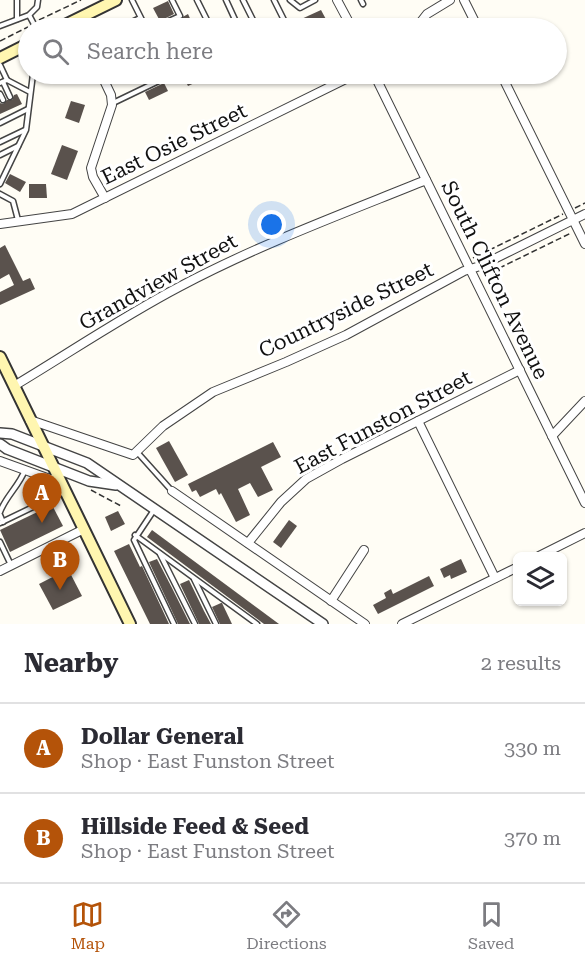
<!DOCTYPE html>
<meta charset="utf-8">
<style>
:root{--surface:#fff;--page:#f2f2f3;--text:#2b2b33;--muted:#7c7c81;--line:#e1e1e2;--accent:#b45309}
body{margin:0;font-family:"Roboto Serif",serif;background:var(--page);color:var(--text)}
.controls{position:absolute;right:18px;bottom:18px;display:grid;overflow:hidden;border-radius:9px;box-shadow:0 2px 4px #0004}
.controls button{width:54px;height:54px;display:grid;place-items:center;padding:0;border:0;border-bottom:2px solid var(--line);background:var(--surface);color:var(--text);font:30px sans-serif}
.you{position:absolute;left:272px;top:225px;width:21px;height:21px;margin:-15px;border:4px solid #fff;border-radius:50%;background:#1a73e8;box-shadow:0 0 0 9px #1a73e833}
.badge{display:grid;place-items:center;width:39px;height:39px;border-radius:50%;background:var(--accent);color:#fff;font-size:20px;font-weight:700}
.pin{position:absolute;translate:-50% -50px;filter:drop-shadow(0 2px 3px #0008)}
.pin::after{content:'';position:absolute;top:32px;width:21px;height:18px;background:inherit;clip-path:polygon(0 0,100% 0,50% 100%)}
.list{margin:0;padding:0;list-style:none}
h2{display:flex;justify-content:space-between;align-items:center;height:78px;margin:0;padding:0 24px;font-size:26px}
h2 small{font-size:20px;font-weight:400;color:var(--muted)}
.list li{display:grid;grid-template-columns:39px 1fr auto;gap:18px;align-items:center;box-sizing:border-box;height:90px;padding:0 24px;border-top:2px solid var(--line)}
.list b{display:block;font-size:22px;white-space:nowrap}
.list p{margin:0;font-size:20px;white-space:nowrap;color:var(--muted)}
.list em{font-size:20px;font-style:normal;color:var(--muted)}
.icon{flex:none;width:33px;height:33px;fill:none;stroke:currentColor;stroke-width:2;stroke-linecap:round;stroke-linejoin:round}
.map{position:relative;flex:none;width:585px;height:624px;overflow:hidden}
.search{position:absolute;background:var(--surface);box-shadow:0 2px 4px #0004;left:18px;right:18px;top:18px;height:66px;display:flex;align-items:center;gap:15px;box-sizing:border-box;padding:0 21px;border-radius:33px;color:var(--muted);font-size:22px}
.sheet{height:258px;background:var(--surface)}
nav{display:flex;justify-content:space-around;align-items:center;box-sizing:border-box;height:84px;border-top:2px solid var(--line);background:var(--surface);font-size:16px;color:var(--muted)}
nav a{display:grid;justify-items:center;gap:3px}
nav .on{color:var(--accent)}
.map>svg:first-child{display:block}
.building{fill:#5a524d}
.lines{fill:none;stroke-linecap:round;stroke-linejoin:round}
.service-casing{stroke:#444;stroke-width:7}
.minor-casing{stroke:#444;stroke-width:10}
.tertiary-casing{stroke:#444;stroke-width:12}
.secondary-casing{stroke:#333;stroke-width:14}
.path{stroke:#333;stroke-width:1.5;stroke-dasharray:6 3;stroke-linecap:butt}
.service{stroke:#fff;stroke-width:4}
.minor{stroke:#fff;stroke-width:8}
.tertiary{stroke:#fff;stroke-width:9}
.secondary{stroke:#fff6b0;stroke-width:10}
.labels{text-anchor:middle;dominant-baseline:central;stroke-width:6;stroke-linejoin:round;paint-order:stroke}
.street-label{font-size:21px;fill:#111;stroke:#fff}
</style>
<div class="map">
<svg width="585" height="624" viewBox="0 0 585 624">
<rect width="100%" height="100%" fill="#fffdf5"/>
<g class="building">
<polygon points="168,1 174,14 160,21 153,8"/>
<polygon points="321,10 328,23 316,28 301,28 297,21"/>
<polygon points="188,14 193,25 186,28 163,28"/>
<polygon points="182,74 214,74 188,86"/>
<polygon points="164,83 168,91 149,100 145,92"/>
<polygon points="17,94 22,104 0,114 0,103 3,104 7,100 12,100 14,95"/>
<polygon points="71,101 85,105 79,123 65,118"/>
<polygon points="62,145 78,151 67,180 51,174"/>
<polygon points="10,174 26,182 20,192 5,183"/>
<polygon points="29,184 46,184 47,198 29,198"/>
<polygon points="5,245 23,281 30,278 35,289 0,305 0,292 14,285 9,274 0,279 0,248"/>
<polygon points="169,441 188,475 175,482 156,448"/>
<polygon points="273,442 281,457 261,467 273,490 258,497 250,483 238,489 250,515 236,522 221,493 219,495 216,489 200,497 196,490 192,492 188,484"/>
<polygon points="52,505 63,526 10,552 0,530"/>
<polygon points="118,511 125,524 111,531 105,517"/>
<polygon points="289,520 297,526 281,548 273,542"/>
<polygon points="152,530 279,624 264,624 147,537"/>
<polygon points="129,544 140,567 142,566 169,624 150,624 114,551"/>
<polygon points="157,559 172,588 190,624 178,624 149,562"/>
<polygon points="461,559 467,572 451,579 450,575 444,578 440,569"/>
<polygon points="68,569 82,596 53,610 39,584"/>
<polygon points="429,576 434,586 378,614 373,605 386,598 384,593 391,589 393,594"/>
<polygon points="189,580 204,611 211,624 199,624 180,584"/>
<polygon points="221,603 222,603 232,624 220,624 212,607"/>
</g>
<g class="lines">
<g class="service-casing">
<g id="service">
<polyline points="132,0 146,28"/>
<polyline points="197,0 211,28"/>
<polyline points="226,0 238,26 233,28"/>
<polyline points="243,0 257,28"/>
<polyline points="274,0 288,28"/>
<polyline points="290,0 300,8 315,0"/>
<polyline points="361,0 363,4"/>
<polyline points="29,15 36,28"/>
<polyline points="17,19 17,0"/>
<polyline points="0,26 29,15 37,7 38,0"/>
<polyline points="120,28 140,18"/>
<polyline points="153,28 180,16 172,0"/>
<polyline points="19,49 28,68"/>
<polyline points="0,65 7,80 0,83"/>
<polyline points="119,74 124,78 136,74"/>
<polyline points="7,80 30,92"/>
<polyline points="3,82 10,97"/>
<polyline points="0,94 3,100"/>
<polyline points="113,103 169,76 168,74"/>
<polyline points="0,123 28,109"/>
<polyline points="0,142 25,130"/>
<polyline points="0,155 18,146"/>
<polyline points="0,184 26,130 33,74"/>
<polyline points="0,194 13,201 18,220"/>
<polyline points="137,452 172,491"/>
<polyline points="154,510 134,540 174,624"/>
<path d="M0,512C6,496 19,486 25,470"/>
<polyline points="0,515 3,522"/>
<polyline points="0,523 64,492"/>
<polyline points="135,535 257,624"/>
<polyline points="0,542 11,565"/>
<polyline points="160,554 195,624"/>
<polyline points="194,579 216,624"/>
</g>
</g>
<g class="minor-casing">
<g id="minor">
<polyline points="337,0 352,28"/>
<polyline points="464,0 478,28"/>
<polyline points="76,20 79,28"/>
<polyline points="416,28 427,14 450,0"/>
<polyline points="101,74 111,95 112,105 91,168 93,177 105,198"/>
<polyline points="374,74 585,503"/>
<polyline points="501,74 585,244"/>
<polyline points="0,224 72,214 356,74"/>
<path d="M14,386C69,353 122,317 179,287C258,245 342,214 426,180"/>
<polyline points="30,420 133,455 163,426 213,392 286,362 346,335 464,271 480,266 585,214"/>
<polyline points="418,421 495,578"/>
<polyline points="552,436 585,401"/>
<polyline points="0,461 61,483"/>
<polyline points="172,491 365,624"/>
<polyline points="248,543 281,502 306,479 342,459 520,370"/>
<polyline points="539,556 585,533"/>
<polyline points="0,571 84,529"/>
<polyline points="331,601 364,550"/>
<polyline points="402,624 518,567"/>
</g>
</g>
<g class="tertiary-casing">
<g id="tertiary">
<polyline points="0,433 12,434 87,463 323,624"/>
<polyline points="0,444 7,449 89,481 116,485"/>
</g>
</g>
<g class="secondary-casing">
<g id="secondary">
<polyline points="59,28 116,0"/>
<polyline points="0,58 28,44"/>
<polyline points="0,357 130,624"/>
</g>
</g>
<g class="path">
<polyline points="39,20 81,0"/>
<polyline points="0,41 28,27"/>
<polyline points="575,208 585,203"/>
<polyline points="473,258 563,214"/>
<polyline points="483,276 571,233"/>
<polyline points="91,490 121,506"/>
</g>
<use href="#service" class="service"/>
<use href="#minor" class="minor"/>
<use href="#tertiary" class="tertiary"/>
<use href="#secondary" class="secondary"/>
</g>
<g class="labels">
<g class="street-label">
<text transform="translate(174 144) rotate(-26)">East Osie Street</text>
<text transform="translate(495 280) rotate(64)">South Clifton Avenue</text>
<text transform="translate(158 282) rotate(-29)">Grandview Street</text>
<text transform="translate(346 310) rotate(-26)">Countryside Street</text>
<text transform="translate(383 422) rotate(-28)">East Funston Street</text>
</g>
</g>
</svg>
<div class="controls">
<button><svg class="icon" aria-label="layers" viewBox="0 0 24 24"><path d="M12 4l9 5-9 5-9-5zM3 14l9 5 9-5"/></svg></button>
</div>
<div class="you"></div>
<div class="pin badge" style="left:42px;top:523px">A</div>
<div class="pin badge" style="left:60px;top:590px">B</div>
<div class="search"><svg class="icon" aria-label="search" viewBox="0 0 24 24"><circle cx="10" cy="10" r="6"/><path d="M15 15l6 6"/></svg>Search here</div>
</div>
<section class="sheet">
<h2>Nearby<small>2 results</small></h2>
<ul class="list">
<li><span class="badge">A</span><div><b>Dollar General</b><p>Shop · East Funston Street</p></div><em>330 m</em></li>
<li><span class="badge">B</span><div><b>Hillside Feed &amp; Seed</b><p>Shop · East Funston Street</p></div><em>370 m</em></li>
</ul>
</section>
<nav>
<a class="on"><svg class="icon" aria-label="map" viewBox="0 0 24 24"><path d="M3 6l6-2 6 2 6-2v14l-6 2-6-2-6 2zM9 4v14M15 6v14"/></svg>Map</a>
<a><svg class="icon" aria-label="directions" viewBox="0 0 24 24"><path d="M12 3l9 9-9 9-9-9zM9 14v-3h6M13 9l2 2-2 2"/></svg>Directions</a>
<a><svg class="icon" aria-label="saved" viewBox="0 0 24 24"><path d="M7 4h10v16l-5-4-5 4z"/></svg>Saved</a>
</nav>
